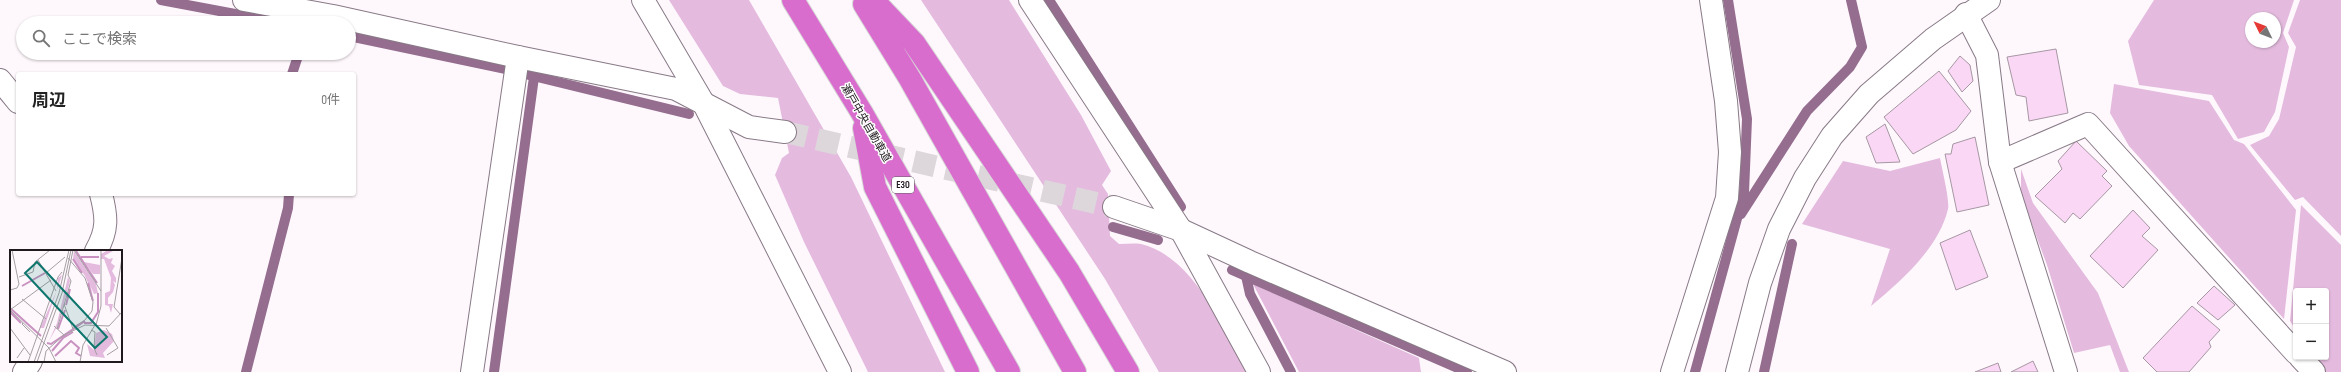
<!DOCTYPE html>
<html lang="ja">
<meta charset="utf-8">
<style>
:root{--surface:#fff;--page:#f2f2f2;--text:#222;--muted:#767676;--line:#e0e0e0}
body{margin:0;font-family:"Sofia Sans Condensed","Noto Sans JP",sans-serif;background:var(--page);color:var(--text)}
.controls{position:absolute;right:12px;bottom:12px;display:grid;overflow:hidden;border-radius:4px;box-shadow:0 1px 3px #0004}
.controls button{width:36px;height:36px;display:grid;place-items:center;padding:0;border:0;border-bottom:1px solid var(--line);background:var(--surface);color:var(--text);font:20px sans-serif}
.compass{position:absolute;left:2245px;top:12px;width:36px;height:36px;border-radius:50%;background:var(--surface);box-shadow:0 1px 3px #0004;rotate:313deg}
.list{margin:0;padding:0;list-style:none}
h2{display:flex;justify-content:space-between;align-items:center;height:52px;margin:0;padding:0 16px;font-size:17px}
h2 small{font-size:13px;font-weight:400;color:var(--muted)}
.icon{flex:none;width:22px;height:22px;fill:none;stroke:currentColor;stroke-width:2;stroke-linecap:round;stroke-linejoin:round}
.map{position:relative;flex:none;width:2341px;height:372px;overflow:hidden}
.search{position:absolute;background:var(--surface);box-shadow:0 1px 3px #0004;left:16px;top:16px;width:340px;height:44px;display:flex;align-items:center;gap:10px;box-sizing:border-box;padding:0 14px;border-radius:22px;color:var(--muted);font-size:15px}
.panel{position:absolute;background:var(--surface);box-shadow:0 1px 3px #0004;left:16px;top:72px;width:340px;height:124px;border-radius:4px}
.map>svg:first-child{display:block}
.green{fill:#e4bbde;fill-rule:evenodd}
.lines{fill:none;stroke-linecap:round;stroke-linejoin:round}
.stream{stroke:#956d8f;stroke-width:10}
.building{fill:#fad7f5;stroke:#a697a3}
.minor-tunnel{stroke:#ddd7dc;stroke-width:22;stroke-dasharray:22 11;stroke-linecap:butt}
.minor-casing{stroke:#887a86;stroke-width:24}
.highway-casing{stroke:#d7d6d6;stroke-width:24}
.minor{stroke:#fff;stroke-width:22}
.highway{stroke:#d86dce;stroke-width:22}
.labels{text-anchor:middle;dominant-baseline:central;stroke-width:3;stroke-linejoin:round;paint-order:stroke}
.shield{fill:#fff;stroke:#625e62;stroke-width:1}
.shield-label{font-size:10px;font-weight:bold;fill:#1f191e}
.street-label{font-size:11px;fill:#1f191e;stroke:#fff}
.inset-river{fill:none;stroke:#c891c0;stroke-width:2}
.inset-road{fill:none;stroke:#a59fa4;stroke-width:1}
.view{fill:#0f766e;fill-opacity:0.15;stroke:#0f766e;stroke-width:2}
.inset-edge{fill:none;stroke:#1f191e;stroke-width:2}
</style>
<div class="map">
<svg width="2341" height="372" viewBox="0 0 2341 372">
<rect width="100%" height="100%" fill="#fef8fd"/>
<g class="green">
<polygon points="669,0 749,0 851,177 945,372 868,372 804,242 775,175 782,158 789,153 778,98 740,94 723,86"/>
<path d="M921,0H1009L1081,115L1111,171L1102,185L1108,194L1110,236L1119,244C1126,244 1134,243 1141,244C1194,257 1223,328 1246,372H1159L1105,279Z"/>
<path d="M2154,0H2294L2283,33L2289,47L2275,112L2264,132L2238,139L2212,95L2139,85L2128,41ZM2251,18H2275V42H2251Z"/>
<polygon points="2300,0 2341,0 2341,236 2303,197 2295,200 2250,145 2269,136 2279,119 2296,47 2288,33"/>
<polygon points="2114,84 2209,101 2234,140 2244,144 2296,210 2284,319 2129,146 2110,113"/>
<path d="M1940,158C1942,169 1950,201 1948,209C1939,248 1900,282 1871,306L1890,249L1802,224L1843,161L1890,171Z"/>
<polygon points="2021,169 2033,203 2098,293 2129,372 2120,372 2110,345 2074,353 2047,265 2021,195"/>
<polygon points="2301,205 2341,245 2341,372 2324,372 2314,357 2326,357 2326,291 2296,291 2296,330 2290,321"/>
<polygon points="1253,284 1419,358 1421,372 1299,372"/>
</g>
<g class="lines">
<g class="stream">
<polyline points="161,0 283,23"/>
<polyline points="1049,0 1181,207"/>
<polyline points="349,36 506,69"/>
<polyline points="292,74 299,53"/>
<polyline points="529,75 689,114"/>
<polyline points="1741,214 1807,111 1850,67 1862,47 1851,0"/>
<polyline points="1113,227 1158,240"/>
<polyline points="1232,270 1467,372"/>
<polyline points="1246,276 1250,294 1291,372"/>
<polyline points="246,372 288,208 289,194"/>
<polyline points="494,372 534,77"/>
<polyline points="1695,372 1744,193 1747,119 1728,0"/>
<polyline points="1764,372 1792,244"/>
</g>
</g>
<g class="building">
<polygon points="2056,49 2068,113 2029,121 2026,97 2016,95 2007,57"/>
<polygon points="1960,56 1970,65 1973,81 1962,92 1948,71"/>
<polygon points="1939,71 1971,111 1956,130 1913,154 1884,117"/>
<polygon points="1885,124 1900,162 1876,163 1866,137"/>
<polygon points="1975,137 1989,205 1957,212 1945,154 1951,154 1953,144"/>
<polygon points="2076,141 2107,171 2102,176 2112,186 2080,219 2073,213 2065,223 2035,196 2062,169 2058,161"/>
<polygon points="2133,210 2150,228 2142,236 2158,250 2123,288 2090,256"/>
<polygon points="1970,230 1988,277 1956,290 1940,243"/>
<polygon points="2214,286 2235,305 2218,320 2197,303"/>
<polygon points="2192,306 2220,330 2209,342 2211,347 2189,372 2157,372 2143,358"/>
<polygon points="2033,361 2038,372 2011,372"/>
<polygon points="1998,363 2001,372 1975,372"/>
</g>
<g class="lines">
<polyline class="minor-tunnel" points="785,132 1114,207"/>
<g class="minor-casing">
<g id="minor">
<polyline points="244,0 333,16 518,57 676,89 749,127 785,132"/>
<polyline points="643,0 704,104 840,372"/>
<polyline points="1030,0 1181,230 1259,372"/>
<polyline points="1966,14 1987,55 2000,162 2066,372"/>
<polyline points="0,80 18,102"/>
<polyline points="2000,162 2088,124 2296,353"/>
<polyline points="1114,207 1181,230 1250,262 1505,372"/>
<path d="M96,251C108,230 107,217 101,194"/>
<polyline points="2300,357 2314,372"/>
<polyline points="24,372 31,361"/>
<polyline points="472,372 518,57"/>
<polyline points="1672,372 1727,198 1730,152 1726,101 1711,0"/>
<polyline points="1737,372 1760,283 1779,229 1805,178 1832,136 1869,94 1933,39 1989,0"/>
</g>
</g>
<g class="highway-casing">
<g id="highway">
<polyline points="793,0 862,113 1009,372"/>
<polyline points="873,0 914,43 1069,272 1128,372"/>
<polyline points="864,4 910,79 1075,372"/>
<polyline points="864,128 875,187 968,372"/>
</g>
</g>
<use href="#minor" class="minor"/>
<use href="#highway" class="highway"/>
</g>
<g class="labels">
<rect class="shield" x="892" y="177" width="22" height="16" rx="3"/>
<g class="shield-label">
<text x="903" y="185">E30</text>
</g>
<g class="street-label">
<text transform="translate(866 123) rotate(60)">瀬戸中央自動車道</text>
</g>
</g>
<g transform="translate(10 250)">
<rect width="112" height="112" fill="#fef8fd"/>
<path d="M98,0L103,1L94,6L99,9L103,8L101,13L105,16L102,21L106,28V33L103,31L105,35L103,42L98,48V54H103L101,63L99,56L95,55V43L100,41L101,28L94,9H91V4ZM64,1L86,34L88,43L84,44L80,35L83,45L75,26L63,9ZM74,12L90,15V24H83ZM52,25L34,78H30L47,40L48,28ZM58,27L60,31L48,75L39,91L47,73ZM94,80L102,84L104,91L93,103L95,108L80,106L77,94L84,100L86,83Z" fill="#e4bbde"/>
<path class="inset-river" d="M66,1L87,33M71,7H89M63,9L72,23M78,33L83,51M12,36L35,23M56,55L60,39M0,58L31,86M0,62L11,73M74,73H81L88,62V43M48,79L55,60M37,93L41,94L75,71M42,101L53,88L63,82M45,106L61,91L69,98L66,103L71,106"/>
<path class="inset-road" d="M64,0L91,41M58,8L75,28L83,52L82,61L75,70L62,78M28,10L46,41M36,23L55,7M9,27L23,22L25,12L40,0M0,40L7,38L9,34L2,0M12,49L36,69M54,54L63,79M0,60L39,98L46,112M0,60L41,30M110,64L104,57L112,8M13,73L12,74L20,82M86,75L91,56V0M44,76L54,85M0,78L20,105M96,78L108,98L97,105M47,79L61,31L58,25L63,0M81,80L85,82L84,98L87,105M7,108L14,98M18,112L48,27L52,22M24,112L49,43L59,0M27,112L52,43L61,0M34,112L36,101L54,85L75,75L99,76L112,62M70,112L73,95L85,75"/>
<path class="view" d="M27,12L97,87L85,98L15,23Z"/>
<rect width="112" height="112" class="inset-edge"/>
</g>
</svg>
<div class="controls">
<button>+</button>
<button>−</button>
</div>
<svg class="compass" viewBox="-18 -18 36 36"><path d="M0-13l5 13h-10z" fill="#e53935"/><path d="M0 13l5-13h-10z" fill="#767676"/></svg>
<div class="search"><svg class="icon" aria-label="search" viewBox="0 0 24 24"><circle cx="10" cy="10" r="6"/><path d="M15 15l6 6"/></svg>ここで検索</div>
<section class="panel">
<h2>周辺<small>0件</small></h2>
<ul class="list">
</ul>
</section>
</div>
